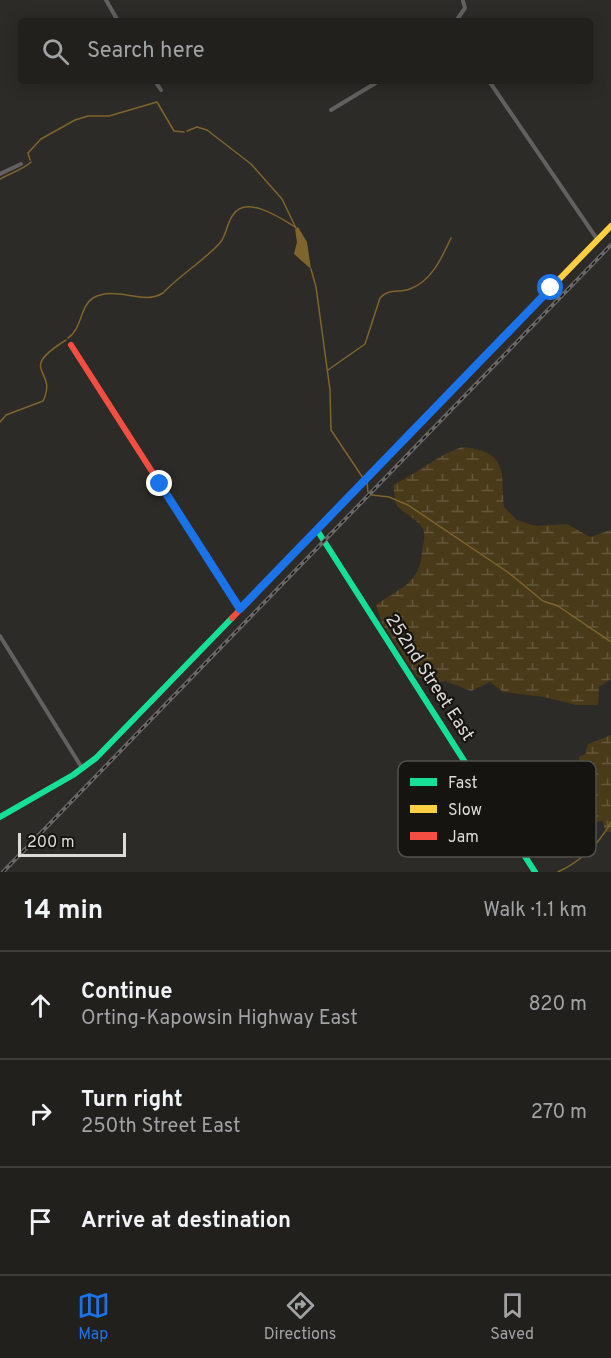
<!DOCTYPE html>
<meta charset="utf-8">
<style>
:root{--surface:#22201d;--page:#2a2826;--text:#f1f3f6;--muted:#a2a3a4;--line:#3f3e3b;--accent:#1a73e8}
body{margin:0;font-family:Overpass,sans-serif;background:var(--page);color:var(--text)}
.scale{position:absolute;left:18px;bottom:15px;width:108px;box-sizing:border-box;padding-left:6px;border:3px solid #dddbd6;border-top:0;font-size:16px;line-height:21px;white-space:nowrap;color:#dddbd6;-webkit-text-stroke:4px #161411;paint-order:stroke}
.stop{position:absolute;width:18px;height:18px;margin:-14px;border:4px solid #1a73e8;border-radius:50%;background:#fff}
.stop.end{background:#1a73e8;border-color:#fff;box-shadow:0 2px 6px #0008}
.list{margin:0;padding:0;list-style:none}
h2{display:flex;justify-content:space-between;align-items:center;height:78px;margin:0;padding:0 24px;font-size:26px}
h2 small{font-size:20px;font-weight:400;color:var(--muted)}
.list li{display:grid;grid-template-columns:39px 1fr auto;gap:18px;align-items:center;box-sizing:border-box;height:108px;padding:0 24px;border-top:2px solid var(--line)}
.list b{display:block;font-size:22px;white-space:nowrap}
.list p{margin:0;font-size:20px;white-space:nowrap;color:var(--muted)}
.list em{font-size:20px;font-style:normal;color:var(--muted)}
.icon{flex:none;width:33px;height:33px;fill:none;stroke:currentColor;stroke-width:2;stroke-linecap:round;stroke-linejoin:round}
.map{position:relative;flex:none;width:611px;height:872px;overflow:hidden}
.search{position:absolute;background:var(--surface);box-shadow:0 3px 15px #0003;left:18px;right:18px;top:18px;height:66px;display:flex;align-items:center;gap:15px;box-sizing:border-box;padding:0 21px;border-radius:6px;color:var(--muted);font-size:22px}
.sheet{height:402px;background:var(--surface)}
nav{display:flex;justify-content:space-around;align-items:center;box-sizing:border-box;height:84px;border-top:2px solid var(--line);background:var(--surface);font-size:16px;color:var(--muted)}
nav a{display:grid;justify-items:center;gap:3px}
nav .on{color:var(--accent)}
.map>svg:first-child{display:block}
.wetland{fill:url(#wetland-marsh)}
.water{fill:#7e652d}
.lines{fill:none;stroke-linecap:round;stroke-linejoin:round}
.stream{stroke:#7e652d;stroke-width:1.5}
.street{stroke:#626160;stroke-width:4}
.fast{stroke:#16e098;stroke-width:6}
.slow{stroke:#ffcf43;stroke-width:6}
.jam{stroke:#f24e42;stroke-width:6}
.rail-casing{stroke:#696867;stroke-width:4}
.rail{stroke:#161411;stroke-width:1.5;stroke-dasharray:4.5;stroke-linecap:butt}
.route{stroke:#1a73e8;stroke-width:8}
.labels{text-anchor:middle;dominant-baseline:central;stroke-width:4.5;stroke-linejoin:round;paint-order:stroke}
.street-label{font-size:18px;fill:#dddbd6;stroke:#161411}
.key{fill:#161411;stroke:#52504c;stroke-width:1.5}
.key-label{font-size:16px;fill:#dddbd6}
</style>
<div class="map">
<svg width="611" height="872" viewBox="0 0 611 872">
<defs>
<pattern id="wetland-marsh" width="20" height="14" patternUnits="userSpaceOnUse" patternTransform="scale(1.5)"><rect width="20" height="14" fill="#493b19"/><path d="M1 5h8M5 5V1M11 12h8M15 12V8" fill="none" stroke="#63573a"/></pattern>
</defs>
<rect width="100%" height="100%" fill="#2d2b27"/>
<g class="wetland">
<path d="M462,447C508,452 501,469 504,507L517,520L535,526L567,524L590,537L611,530V679L599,687L598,705H576L544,697L503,692L490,682L471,691L445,681L436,683L417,677L382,623L376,605C399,588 420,584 422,552C423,545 426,537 423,529C417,518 403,514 396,504L393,485C418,473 436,456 462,447Z"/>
<polygon points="611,735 611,832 605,832 603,821 583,823 569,818 572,807 571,785 579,767 579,757 585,754 588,744"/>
</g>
<polygon class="water" points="298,227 307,242 311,269 294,254 297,242 295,229"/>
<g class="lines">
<g class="stream">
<polyline points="187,131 197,127 207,130 251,164 282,199 296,228"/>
<polyline points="30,160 28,153 41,139 75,120 88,116 109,116 157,102 174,131 184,132"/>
<path d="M0,179C9,174 24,169 31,162"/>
<polyline points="311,269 316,287 330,390 331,430 363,478"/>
<path d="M68,338C82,329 80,306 93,298C116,285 143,306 163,293C180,275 202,262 219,244C227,236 226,224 233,215C246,194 282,219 295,227"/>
<path d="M328,370L365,344L380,298C389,288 399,293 410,289C432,281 442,257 451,238"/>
<path d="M0,422L6,415L43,401C59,368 15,372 66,340"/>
<polyline points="367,482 368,492"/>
<polyline points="372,495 389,497 408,505 509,573 543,601 558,606 611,642"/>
<path d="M558,872C581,861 599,844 611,822"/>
</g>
<g class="street">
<polyline points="106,0 118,21"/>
<polyline points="456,21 465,8 463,1"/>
<polyline points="155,81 161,90"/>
<polyline points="489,81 597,239"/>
<polyline points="331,110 379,81"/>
<polyline points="0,174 21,164"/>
<polyline points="0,636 82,768"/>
</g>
<g class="fast">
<polyline points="317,530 535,872"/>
<polyline points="0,817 73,775 96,758 232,618"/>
</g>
<polyline class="slow" points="504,336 611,226"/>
<g class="jam">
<polyline points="71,345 240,609"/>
<polyline points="232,618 504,336"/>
</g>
<g class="rail-casing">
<polyline id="rail" points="3,872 611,245"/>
</g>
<use href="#rail" class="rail"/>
</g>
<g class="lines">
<polyline class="route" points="160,484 240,609 551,288"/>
</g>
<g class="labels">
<g class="street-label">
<text transform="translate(429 678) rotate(57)">252nd Street East</text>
</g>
</g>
<rect x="398" y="761" width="198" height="96" rx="9" class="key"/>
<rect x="410" y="778" width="27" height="8" fill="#16e098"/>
<rect x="410" y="805" width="27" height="8" fill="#ffcf43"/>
<rect x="410" y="832" width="27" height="8" fill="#f24e42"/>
<g class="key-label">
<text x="448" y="788">Fast</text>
<text x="448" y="815">Slow</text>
<text x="448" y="842">Jam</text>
</g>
</svg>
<div class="scale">200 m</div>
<div class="stop" style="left:551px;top:288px"></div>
<div class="stop end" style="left:160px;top:484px"></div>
<div class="search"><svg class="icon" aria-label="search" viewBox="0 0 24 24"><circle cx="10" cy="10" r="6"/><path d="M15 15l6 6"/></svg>Search here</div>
</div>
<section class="sheet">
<h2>14 min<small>Walk · 1.1 km</small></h2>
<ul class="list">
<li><svg class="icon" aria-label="ahead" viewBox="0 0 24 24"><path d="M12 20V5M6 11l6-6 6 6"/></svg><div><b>Continue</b><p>Orting-Kapowsin Highway East</p></div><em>820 m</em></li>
<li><svg class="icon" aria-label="right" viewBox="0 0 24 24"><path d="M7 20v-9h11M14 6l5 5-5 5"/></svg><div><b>Turn right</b><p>250th Street East</p></div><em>270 m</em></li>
<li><svg class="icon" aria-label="arrive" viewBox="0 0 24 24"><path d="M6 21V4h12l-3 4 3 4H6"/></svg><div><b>Arrive at destination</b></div></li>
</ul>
</section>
<nav>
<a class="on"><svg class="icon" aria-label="map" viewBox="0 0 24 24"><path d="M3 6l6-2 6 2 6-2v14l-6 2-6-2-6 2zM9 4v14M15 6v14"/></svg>Map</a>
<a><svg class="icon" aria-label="directions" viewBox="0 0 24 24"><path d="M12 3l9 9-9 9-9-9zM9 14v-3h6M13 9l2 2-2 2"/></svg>Directions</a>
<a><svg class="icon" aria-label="saved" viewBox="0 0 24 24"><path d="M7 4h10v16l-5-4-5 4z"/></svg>Saved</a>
</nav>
